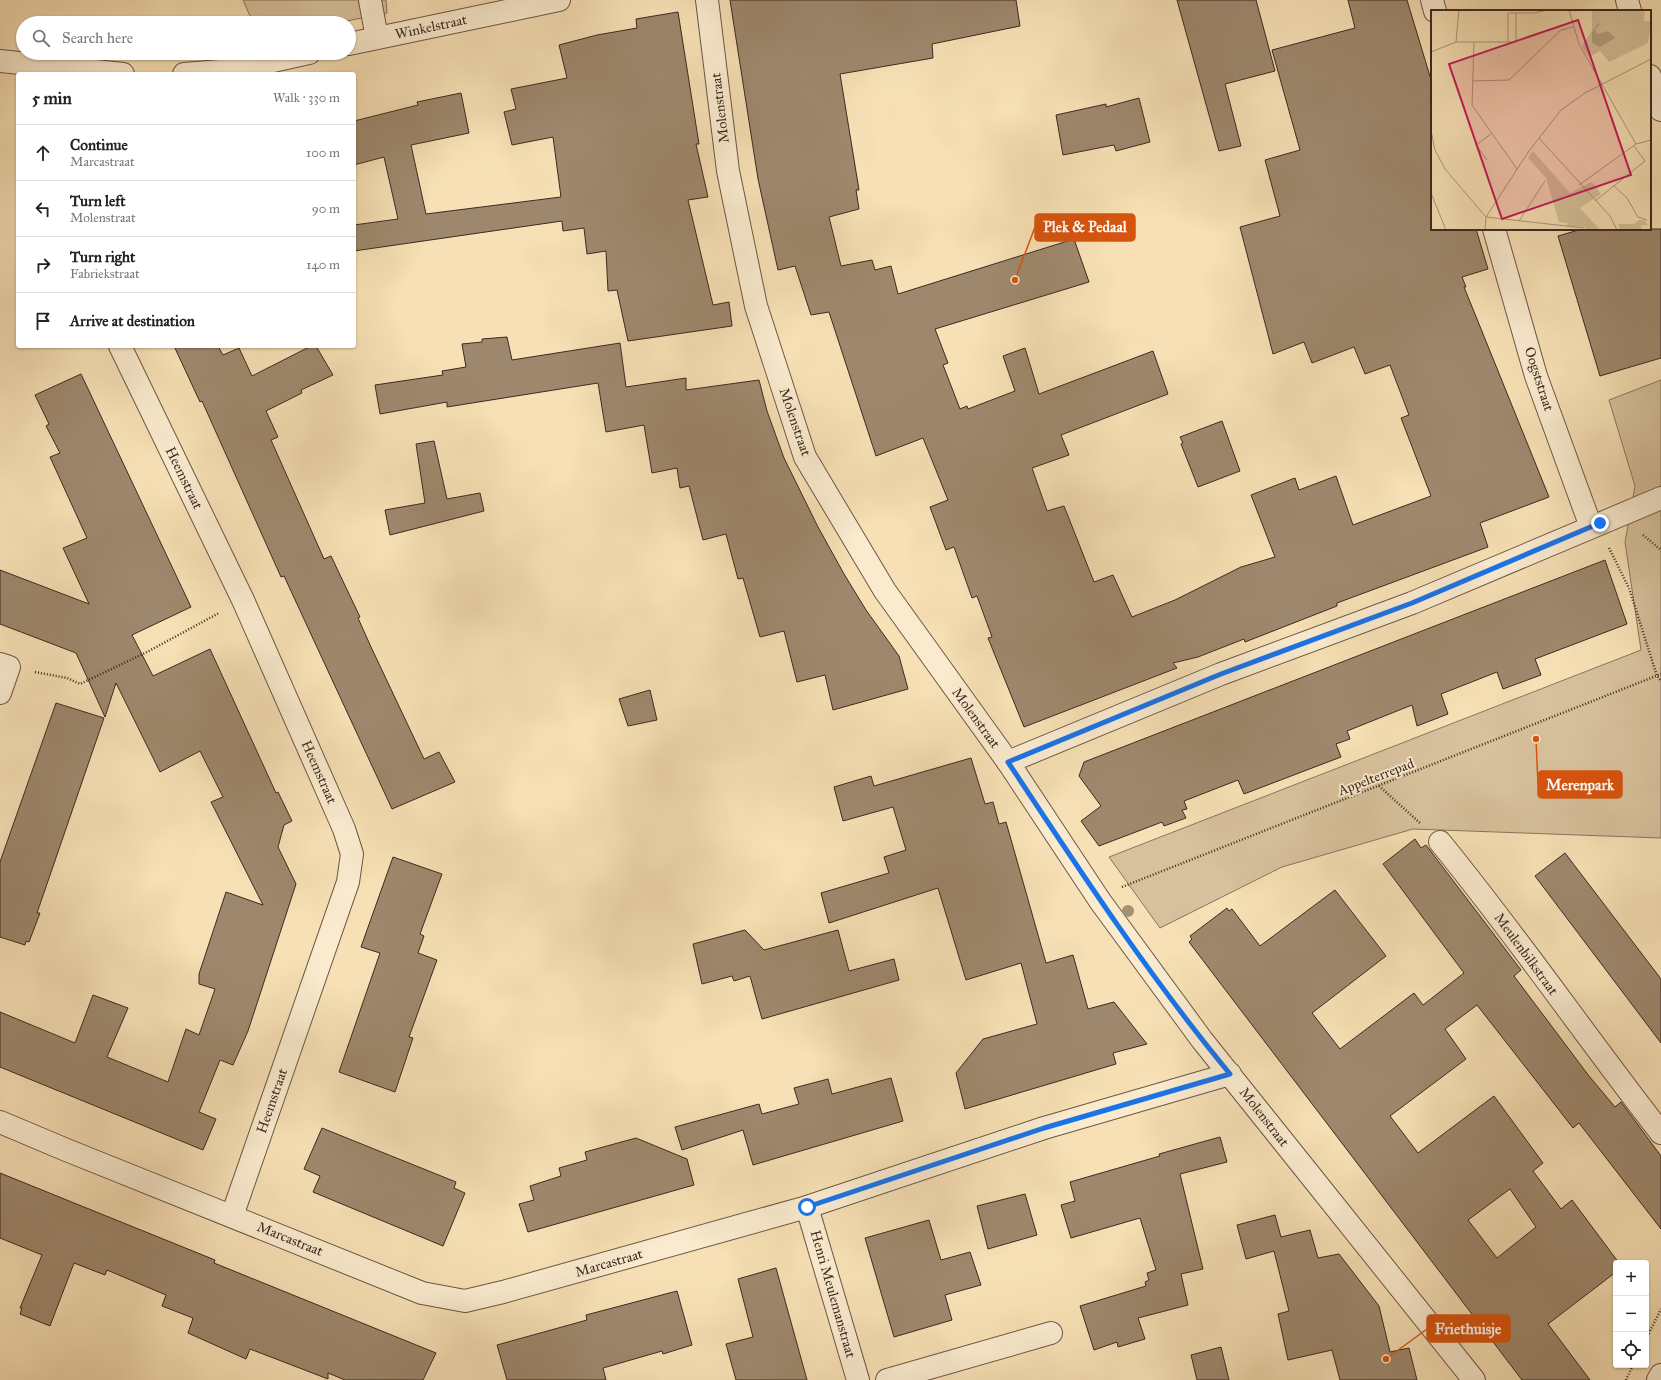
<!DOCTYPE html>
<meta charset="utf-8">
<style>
:root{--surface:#fff;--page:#f6f6f6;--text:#222;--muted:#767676;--line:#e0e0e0}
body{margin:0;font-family:"IM FELL Great Primer",serif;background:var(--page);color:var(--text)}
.controls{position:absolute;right:12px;bottom:12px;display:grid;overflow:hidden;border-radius:4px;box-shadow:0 1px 3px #0004}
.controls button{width:36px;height:36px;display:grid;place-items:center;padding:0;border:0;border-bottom:1px solid var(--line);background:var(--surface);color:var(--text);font:20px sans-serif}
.stop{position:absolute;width:12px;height:12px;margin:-9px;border:3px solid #1a73e8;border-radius:50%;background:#fff}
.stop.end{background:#1a73e8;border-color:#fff;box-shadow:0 1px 4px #0008}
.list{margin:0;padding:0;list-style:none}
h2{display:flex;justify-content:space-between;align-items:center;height:52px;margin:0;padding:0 16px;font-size:17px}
h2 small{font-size:13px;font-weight:400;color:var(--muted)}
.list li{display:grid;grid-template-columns:26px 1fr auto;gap:12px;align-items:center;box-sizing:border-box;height:56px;padding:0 16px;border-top:1px solid var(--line)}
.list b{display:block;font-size:15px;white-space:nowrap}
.list p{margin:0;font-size:13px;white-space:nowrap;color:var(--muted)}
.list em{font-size:13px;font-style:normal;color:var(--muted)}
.icon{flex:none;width:22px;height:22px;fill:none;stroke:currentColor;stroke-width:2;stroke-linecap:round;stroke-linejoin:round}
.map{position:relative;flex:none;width:1661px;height:1380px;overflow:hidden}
.search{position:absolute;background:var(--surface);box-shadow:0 1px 3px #0004;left:16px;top:16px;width:340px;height:44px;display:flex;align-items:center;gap:10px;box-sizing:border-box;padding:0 14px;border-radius:22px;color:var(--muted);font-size:15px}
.panel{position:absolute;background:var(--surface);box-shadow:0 1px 3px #0004;left:16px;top:72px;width:340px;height:276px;border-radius:4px}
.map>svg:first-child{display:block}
.green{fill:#d7c19c;stroke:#8a755e}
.building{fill:#9e886d;stroke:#3d2920;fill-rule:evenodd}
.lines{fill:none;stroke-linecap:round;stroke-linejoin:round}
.minor-casing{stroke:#6c5745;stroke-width:24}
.path{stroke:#3d2920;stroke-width:2.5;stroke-dasharray:1 2;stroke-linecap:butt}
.minor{stroke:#faebcf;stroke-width:22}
.tree{fill:#a69074}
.route{stroke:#1a73e8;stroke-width:5}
.labels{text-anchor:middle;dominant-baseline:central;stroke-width:3.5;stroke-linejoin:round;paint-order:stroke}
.street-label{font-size:14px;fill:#3d2920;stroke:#faebcf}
.inset-road{fill:none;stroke:#ad9779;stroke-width:1}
.view{fill:#c2185b;fill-opacity:0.15;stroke:#c2185b;stroke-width:2}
.inset-edge{fill:none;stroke:#3d2920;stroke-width:2}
.leader{fill:none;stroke:#d7540e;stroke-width:1.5}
.callout-dot{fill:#d7540e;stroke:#faebcf;stroke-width:1.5}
.callout{fill:#d7540e;stroke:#d7540e;stroke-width:1.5}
.callout-label{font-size:15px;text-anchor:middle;font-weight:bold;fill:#fff}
</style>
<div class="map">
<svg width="1661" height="1380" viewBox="0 0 1661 1380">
<rect width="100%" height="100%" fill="#f7e0b5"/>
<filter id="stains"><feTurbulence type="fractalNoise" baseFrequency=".005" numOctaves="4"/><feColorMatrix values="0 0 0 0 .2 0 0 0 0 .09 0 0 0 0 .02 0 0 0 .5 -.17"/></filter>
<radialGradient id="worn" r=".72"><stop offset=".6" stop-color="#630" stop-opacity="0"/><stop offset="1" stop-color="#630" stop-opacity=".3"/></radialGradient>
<g class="green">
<polygon points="243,0 386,0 387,13 337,23 253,23"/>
<polygon points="1661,380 1661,838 1413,829 1282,867 1160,928 1109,857 1641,650 1625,542 1635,486 1609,400"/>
</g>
<g class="building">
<polygon points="730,0 1016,0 1020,26 932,44 933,58 840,74 859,190 856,190 859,209 829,217 841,266 872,260 875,270 891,266 898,294 1074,239 1089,282 935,329 948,363 943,365 960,409 967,406 968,409 1015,391 1003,356 1025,348 1039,394 1153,351 1168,394 1061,435 1069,455 1032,468 1047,511 1064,506 1094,582 1113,575 1132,617 1175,600 1241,567 1275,557 1251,495 1295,478 1299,490 1336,476 1353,525 1431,496 1401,418 1409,415 1390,365 1365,374 1354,347 1312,363 1304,342 1273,354 1240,227 1280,216 1265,160 1300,150 1272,50 1355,28 1348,0 1407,0 1432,83 1432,229 1476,229 1488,269 1462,277 1466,287 1464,287 1549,497 1480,523 1488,547 1337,603 1337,606 1245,642 1244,639 1198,657 1173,663 1177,668 1024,727 988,638 992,637 977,596 972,598 954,547 946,550 930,507 948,500 923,438 876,456 829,312 811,315 795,266 778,270 758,179"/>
<polygon points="1177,0 1256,0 1275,71 1225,84 1241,146 1219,151"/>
<polygon points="678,12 699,144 696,144 708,197 688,200 713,305 729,302 732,326 628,341 617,290 608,291 606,251 587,254 584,228 563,231 562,221 354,251 354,225 398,219 384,157 354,165 354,121 418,105 417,102 461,93 469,133 411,145 426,214 561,197 553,137 512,145 504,112 516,109 511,89 567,78 559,45 597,35 637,28 636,19"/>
<polygon points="1139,98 1150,142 1116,151 1114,145 1063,155 1056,115 1106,104 1106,107"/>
<polygon points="1582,229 1661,229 1661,358 1600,376 1558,236"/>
<polygon points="507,337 512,360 620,343 626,387 686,378 686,390 759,380 767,411 784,458 818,527 844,574 866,610 899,656 908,689 833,710 825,675 797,682 784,631 760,637 743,578 738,579 726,534 703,540 689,486 680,488 677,468 652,473 644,425 606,432 598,383 447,407 447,402 380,414 375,385 443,375 442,371 466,367 462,344 482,342 482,339"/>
<polygon points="174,346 218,346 223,355 239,348 252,376 311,346 316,346 333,375 301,390 302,393 266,411 278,437 271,440 324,559 331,556 360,617 358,618 371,647 424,759 439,752 455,782 392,809 284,576 281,577 202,401 200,402"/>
<polygon points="81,374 191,607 132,635 153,676 210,649 276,793 278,792 292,821 284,825 278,847 296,884 248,1031 233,1065 220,1060 199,1112 216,1119 203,1150 0,1067 0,1012 75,1043 93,995 128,1008 107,1057 168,1082 186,1029 199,1035 215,989 199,984 199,974 226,892 263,905 211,802 223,797 200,751 160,772 116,683 105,717 76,653 0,624 0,570 89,604 63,548 87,538 50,457 60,453 46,426 49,424 35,395"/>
<polygon points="1222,421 1240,471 1198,487 1181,444 1183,443 1180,437"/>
<polygon points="434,441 447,499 480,493 484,511 390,535 385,510 425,503 416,444"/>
<polygon points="1605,560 1627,624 1535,659 1541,675 1503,689 1497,672 1441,694 1448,714 1417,726 1412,705 1347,731 1350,739 1336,744 1341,757 1244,794 1238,780 1184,801 1187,809 1182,810 1186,818 1164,826 1162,822 1099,846 1081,821 1101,806 1079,776 1084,762"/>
<polygon points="650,690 657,720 628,726 619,699"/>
<polygon points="56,703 104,718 37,913 40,913 29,942 26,941 25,945 0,937 0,862"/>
<polygon points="971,758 985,804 993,802 999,824 1006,822 1046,963 1073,955 1088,1009 1114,1002 1147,1044 1113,1053 1116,1064 965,1109 956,1073 983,1039 1037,1024 1021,963 966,980 938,888 829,923 821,893 889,873 884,857 906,850 893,807 843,821 834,787 871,776 874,786"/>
<path d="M1415,839L1421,848L1426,845L1521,970L1514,976L1589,1076L1615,1107L1621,1102L1661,1156V1229L1579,1123L1573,1128L1477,1005L1445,1029L1466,1059L1390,1116L1418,1153L1494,1096L1543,1163L1533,1171L1561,1209L1572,1200L1619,1263H1616V1272L1548,1324L1590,1380H1522L1189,942L1192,939L1190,936L1227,908L1229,911L1232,909L1260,946L1335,890L1386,956L1312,1013L1340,1049L1414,993L1423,1005L1464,973L1383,864ZM1510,1189L1536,1227L1497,1258L1468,1220Z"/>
<polygon points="1565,853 1661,979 1661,1043 1535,876"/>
<polygon points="393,857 442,874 420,934 424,936 418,953 437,960 409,1037 413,1038 395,1092 339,1072 380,953 361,947"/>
<polygon points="745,930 764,950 838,930 849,971 894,959 899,980 762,1019 750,976 734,981 732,976 702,984 693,944"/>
<polygon points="891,1078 903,1121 753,1165 743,1130 682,1150 675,1127 759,1104 762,1114 799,1104 794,1088 828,1079 832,1094"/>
<polygon points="322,1128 456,1182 454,1188 465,1193 443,1246 313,1192 320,1176 304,1169"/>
<polygon points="1220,1137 1227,1162 1180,1174 1203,1269 1181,1274 1188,1305 1138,1318 1145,1339 1118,1347 1117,1342 1094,1350 1080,1306 1146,1286 1145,1282 1149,1280 1147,1273 1156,1270 1140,1218 1071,1238 1061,1205 1075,1201 1070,1182 1160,1156 1159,1154"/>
<polygon points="636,1138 687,1159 694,1185 528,1232 519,1204 534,1200 530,1186 561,1176 559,1168 587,1160 585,1152"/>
<polygon points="0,1173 215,1260 214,1263 436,1353 423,1380 345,1380 328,1373 328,1379 250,1349 246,1359 188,1333 193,1318 162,1306 166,1295 107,1270 105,1275 74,1263 50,1326 20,1314 22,1308 20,1308 42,1255 0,1238"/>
<polygon points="1025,1194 1037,1235 988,1249 977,1206"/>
<polygon points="1275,1215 1281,1237 1310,1230 1318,1258 1339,1254 1379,1306 1390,1352 1409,1348 1417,1380 1340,1380 1332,1350 1288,1360 1278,1314 1289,1311 1274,1251 1246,1259 1237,1225"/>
<polygon points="929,1220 941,1260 970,1252 981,1285 945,1295 952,1320 894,1337 865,1238"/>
<polygon points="776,1268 807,1380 736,1380 726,1344 753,1337 738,1279"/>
<polygon points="677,1291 692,1345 663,1354 662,1351 603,1368 606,1380 507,1380 497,1345 587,1320 586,1315"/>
<polygon points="1221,1347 1229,1380 1197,1380 1191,1355"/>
</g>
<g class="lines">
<g class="minor-casing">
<g id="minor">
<polyline points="370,0 377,38"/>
<polyline points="707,0 728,171 756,306 805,457 885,591 1008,762 1100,901 1202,1040 1474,1380"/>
<polyline points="1432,0 1435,11"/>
<polyline points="1627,0 1630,11"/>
<polyline points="349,44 559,0"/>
<polyline points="0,61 123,74"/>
<polyline points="184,74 233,70 309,53"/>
<polyline points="1650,76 1661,110"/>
<polyline points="1494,229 1536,376 1591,527"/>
<polyline points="120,346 243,600 344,829 352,854 348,882 232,1216"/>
<polyline points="0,664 9,667 0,693"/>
<polyline points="1008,762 1221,674 1412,603 1661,498"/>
<path d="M1440,842C1517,936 1586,1037 1661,1133"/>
<polyline points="0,1122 64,1149 422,1293 465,1301 503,1292 807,1207 1044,1128 1230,1074"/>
<polyline points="807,1207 858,1380"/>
<polyline points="887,1380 1051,1333"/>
<polyline points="1658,1380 1661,1375"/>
</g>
</g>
<g class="path">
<polyline points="1643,535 1661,550"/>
<polyline points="1609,548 1629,588 1657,676 1661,681"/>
<polyline points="35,672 67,678 80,684 147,652 219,613"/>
<polyline points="1379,786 1420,823"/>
<polyline points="1122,887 1661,674"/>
<polyline points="1646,1339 1661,1309"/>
<polyline points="1626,1380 1633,1365"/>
</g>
<use href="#minor" class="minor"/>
</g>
<circle class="tree" cx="1128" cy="911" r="6"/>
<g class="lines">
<path class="route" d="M807,1207L1044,1128L1230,1074C1148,975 1078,868 1008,762L1221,674L1412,603L1600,523"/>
</g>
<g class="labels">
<g class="street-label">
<text transform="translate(431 27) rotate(-12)">Winkelstraat</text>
<text transform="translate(720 108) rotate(-97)">Molenstraat</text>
<text transform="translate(1539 379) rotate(72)">Oogststraat</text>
<text transform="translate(795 422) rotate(71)">Molenstraat</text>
<text transform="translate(184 478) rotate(64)">Heemstraat</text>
<text transform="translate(976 718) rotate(54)">Molenstraat</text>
<text transform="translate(319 772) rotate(66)">Heemstraat</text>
<text transform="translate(1376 777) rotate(-21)">Appelterrepad</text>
<text transform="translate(1526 954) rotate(54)">Meulenbilkstraat</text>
<text transform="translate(272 1101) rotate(-71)">Heemstraat</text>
<text transform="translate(1264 1117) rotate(52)">Molenstraat</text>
<text transform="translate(290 1239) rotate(22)">Marcastraat</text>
<text transform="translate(609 1263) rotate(-16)">Marcastraat</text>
<text transform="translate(833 1294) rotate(74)">Henri Meulemanstraat</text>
</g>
</g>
<g transform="translate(1431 10)">
<rect width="220" height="220" fill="#f7e0b5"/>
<path d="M161,0H214L213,11H220L217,33L178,52L169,41L158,47L151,36L161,20ZM102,141L139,183L161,172L170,184L149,198L169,220H154V217L136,216V213L128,212L115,168L97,148ZM208,210H213L217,215H210V220H189L187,214H203Z" fill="#d7c19c"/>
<path d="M167,13L169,14L164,19L166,24L177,21L184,28L169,37L161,33V22Z" fill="#b8a282"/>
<path class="inset-road" d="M138,0L148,34L205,134M25,32L28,0M77,32V3H103L117,0M43,33L41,95L86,159M0,42L25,32H85V3M41,71L78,70L130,20L142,17M0,120L4,140L14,159L55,207M108,128L179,206L186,220M56,150L45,135L60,124M148,175L205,134L220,130M183,176L196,188L207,207L216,210M0,183L15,220M164,191L214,151L203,136M55,207L98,141L130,100L154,83L220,49M55,207L153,218M88,211L114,171M54,220L55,207"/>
<path class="view" d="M147,10L200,165L71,209L18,54Z"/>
<rect width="220" height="220" class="inset-edge"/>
</g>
<path class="leader" d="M1015 280L1035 227M1536 739L1538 785M1386 1359L1427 1329"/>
<g class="callout-dot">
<circle cx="1015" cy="280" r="4"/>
<circle cx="1536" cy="739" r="4"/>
<circle cx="1386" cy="1359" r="4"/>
</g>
<g class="callout">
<rect x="1035" y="214" width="100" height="27" rx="4"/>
<rect x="1538" y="771" width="84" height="27" rx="4"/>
<rect x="1427" y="1315" width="83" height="27" rx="4"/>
</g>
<g class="callout-label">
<text x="1085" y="232">Plek &amp; Pedaal</text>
<text x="1580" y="790">Merenpark</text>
<text x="1468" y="1334">Friethuisje</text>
</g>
<rect width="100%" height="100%" filter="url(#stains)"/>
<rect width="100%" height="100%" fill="url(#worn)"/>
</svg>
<div class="controls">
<button>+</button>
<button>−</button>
<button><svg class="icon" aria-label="locate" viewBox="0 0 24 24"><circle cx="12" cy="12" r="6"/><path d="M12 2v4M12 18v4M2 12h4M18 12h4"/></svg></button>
</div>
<div class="stop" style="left:807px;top:1207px"></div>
<div class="stop end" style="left:1600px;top:523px"></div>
<div class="search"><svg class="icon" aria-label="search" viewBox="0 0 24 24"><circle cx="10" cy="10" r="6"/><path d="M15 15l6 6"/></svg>Search here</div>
<section class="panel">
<h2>5 min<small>Walk · 330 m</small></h2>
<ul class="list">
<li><svg class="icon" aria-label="ahead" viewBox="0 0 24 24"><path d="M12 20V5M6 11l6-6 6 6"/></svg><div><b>Continue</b><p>Marcastraat</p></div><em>100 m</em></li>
<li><svg class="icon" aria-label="left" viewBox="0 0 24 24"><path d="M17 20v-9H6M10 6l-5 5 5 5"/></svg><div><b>Turn left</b><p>Molenstraat</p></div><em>90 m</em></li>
<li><svg class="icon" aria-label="right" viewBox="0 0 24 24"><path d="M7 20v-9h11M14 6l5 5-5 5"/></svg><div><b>Turn right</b><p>Fabriekstraat</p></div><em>140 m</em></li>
<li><svg class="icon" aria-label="arrive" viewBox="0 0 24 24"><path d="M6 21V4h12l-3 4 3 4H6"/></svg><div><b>Arrive at destination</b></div></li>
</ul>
</section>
</div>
